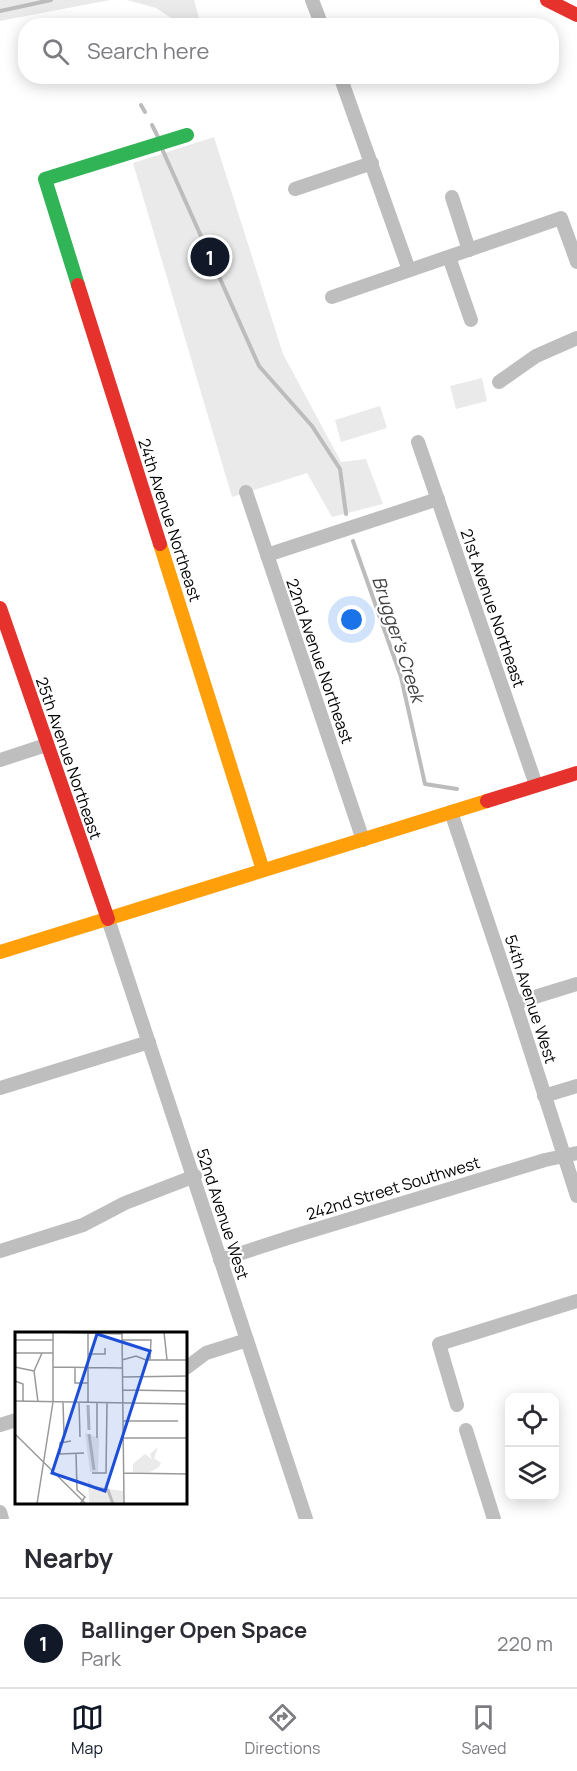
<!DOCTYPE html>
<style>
:root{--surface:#fff;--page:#f2f2f3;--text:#2b2b33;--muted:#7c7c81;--line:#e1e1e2;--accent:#111827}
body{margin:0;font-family:Manrope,sans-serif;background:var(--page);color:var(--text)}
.controls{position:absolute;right:18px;bottom:18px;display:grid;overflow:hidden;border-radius:12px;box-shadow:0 3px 15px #0003}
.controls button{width:54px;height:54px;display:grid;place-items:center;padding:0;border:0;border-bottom:2px solid var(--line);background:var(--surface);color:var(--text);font:30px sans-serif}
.you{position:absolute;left:352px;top:620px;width:21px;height:21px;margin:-15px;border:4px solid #fff;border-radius:50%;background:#1a73e8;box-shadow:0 0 0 9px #1a73e833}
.badge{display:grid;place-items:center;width:39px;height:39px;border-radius:50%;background:var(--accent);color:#fff;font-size:20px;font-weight:700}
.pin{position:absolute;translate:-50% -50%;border:3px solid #fff;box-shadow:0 2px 6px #0006}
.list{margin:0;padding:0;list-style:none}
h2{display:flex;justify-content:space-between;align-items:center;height:78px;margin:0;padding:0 24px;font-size:26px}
h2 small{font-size:20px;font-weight:400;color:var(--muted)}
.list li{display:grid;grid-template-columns:39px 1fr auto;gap:18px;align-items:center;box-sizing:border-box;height:90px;padding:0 24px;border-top:2px solid var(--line)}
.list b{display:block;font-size:22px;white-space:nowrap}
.list p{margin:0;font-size:20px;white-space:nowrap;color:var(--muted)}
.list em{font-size:20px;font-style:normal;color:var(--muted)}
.icon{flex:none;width:33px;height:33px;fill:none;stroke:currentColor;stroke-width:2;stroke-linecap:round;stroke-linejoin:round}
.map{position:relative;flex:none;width:577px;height:1519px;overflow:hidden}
.search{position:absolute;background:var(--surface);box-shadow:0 3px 15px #0003;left:18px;right:18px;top:18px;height:66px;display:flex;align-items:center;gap:15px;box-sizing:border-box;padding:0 21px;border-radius:24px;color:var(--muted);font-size:22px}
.sheet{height:168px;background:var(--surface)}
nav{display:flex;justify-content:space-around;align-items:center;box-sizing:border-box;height:84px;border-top:2px solid var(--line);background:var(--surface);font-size:16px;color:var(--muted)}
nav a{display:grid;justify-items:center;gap:3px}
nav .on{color:var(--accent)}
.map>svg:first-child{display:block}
.green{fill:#eaeaea}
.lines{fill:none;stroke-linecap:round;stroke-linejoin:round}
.stream{stroke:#bcbcbc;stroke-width:4}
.street{stroke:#bebebe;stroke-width:14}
.fast{stroke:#30b455;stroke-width:14}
.slow{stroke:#ff9f0a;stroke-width:14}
.jam{stroke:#e5322d;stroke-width:14}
.labels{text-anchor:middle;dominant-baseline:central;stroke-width:4.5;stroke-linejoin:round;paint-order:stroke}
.street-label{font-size:16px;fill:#000;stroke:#fff}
.water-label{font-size:18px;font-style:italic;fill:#404040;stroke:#fff}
.inset-river{fill:none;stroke:#bcbcbc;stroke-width:3}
.inset-road{fill:none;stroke:#999;stroke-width:1.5}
.view{fill:#1d4ed8;fill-opacity:0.15;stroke:#1d4ed8;stroke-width:3}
.inset-edge{fill:none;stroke:#000;stroke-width:3}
</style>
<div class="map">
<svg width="577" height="1519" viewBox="0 0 577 1519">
<rect width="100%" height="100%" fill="#fff"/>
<g class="green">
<polygon points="0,0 110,0 0,21"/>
<polygon points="127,0 194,0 201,25 182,25 156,8"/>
<polygon points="214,137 283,354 341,462 366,459 383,504 332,517 307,473 232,497 133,163"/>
<polygon points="482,378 487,401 456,409 450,386"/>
<polygon points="380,406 387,428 341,442 335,420"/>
</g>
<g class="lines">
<g class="stream">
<polyline points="0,11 51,0"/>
<polyline points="133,76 134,79"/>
<polyline points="141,105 145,112"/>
<polyline points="152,125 158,137"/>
<polyline points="163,151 259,366 312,426 340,469 346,514"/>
<polyline points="353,541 401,677 425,784 457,789"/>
</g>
<g class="street">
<polyline points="312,0 322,26"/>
<polyline points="340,76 409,270"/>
<polyline points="295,189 372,163"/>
<polyline points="452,197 469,250"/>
<polyline points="449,257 471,320"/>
<polyline points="332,297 561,218 577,262"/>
<polyline points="499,382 536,356 577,338"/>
<polyline points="418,442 536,785"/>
<polyline points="246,492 363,840"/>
<polyline points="267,555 438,499"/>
<polyline points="0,760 46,745"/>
<polyline points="451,812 515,1003 577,1196"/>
<path d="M108,919C174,1119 240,1319 306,1519"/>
<polyline points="515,1003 577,984"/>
<polyline points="0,1088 149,1042"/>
<polyline points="544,1096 577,1086"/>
<polyline points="0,1251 83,1225 125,1203 195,1176"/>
<polyline points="220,1260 294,1236 545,1160 577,1153"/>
<polyline points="186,1368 206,1353 247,1340"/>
<polyline points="457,1405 439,1344 577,1301"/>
<polyline points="0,1425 16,1420"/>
<polyline points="466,1430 494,1519"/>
<polyline points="0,1512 2,1519"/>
</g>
<polyline class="fast" points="78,285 45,179 187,135"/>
<g class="slow">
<polyline points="160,544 263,870"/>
<polyline points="0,952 487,801"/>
</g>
<g class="jam">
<polyline points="547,0 577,15"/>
<polyline points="78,285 160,544"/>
<polyline points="0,608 108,919"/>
<polyline points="487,801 577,773"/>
</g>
</g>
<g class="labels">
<g class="street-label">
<text transform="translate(170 520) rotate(72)">24th Avenue Northeast</text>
<text transform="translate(493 608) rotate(71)">21st Avenue Northeast</text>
<text transform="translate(320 661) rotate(71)">22nd Avenue Northeast</text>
<text transform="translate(69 758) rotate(71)">25th Avenue Northeast</text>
<text transform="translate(531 999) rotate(72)">54th Avenue West</text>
<text transform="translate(393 1188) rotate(-17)">242nd Street Southwest</text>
<text transform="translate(223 1214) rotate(72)">52nd Avenue West</text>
</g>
<g class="water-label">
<text transform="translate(399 639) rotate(72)">Brugger's Creek</text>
</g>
</g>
<g transform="translate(15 1332)">
<rect width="172" height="172" fill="#fff"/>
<path d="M70,101L84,106L83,140H75ZM143,115L139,126L146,131L144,135L135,140H118V132L130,122L137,127L135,122ZM73,148L79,155L108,159V172H74Z" fill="#eaeaea"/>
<path class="inset-river" d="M73,73L74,98M74,102L79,138M81,156L93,158L98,172"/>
<path class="inset-road" d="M38,0L107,2M38,0V70M73,0V70M107,0L109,172M149,0L152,28M0,8H38M107,8H136L135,28M0,21H38M73,22H90V16M107,28L121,24L131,28H173M0,35V49L8,52V70M0,35L19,39M38,35L108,36M60,35V51H73M19,39L23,70M19,39L27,21M107,45L173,44M108,58L173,59M0,69L173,72M48,70L49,103M64,70L65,105M82,71V106M108,89H163M0,102L71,172M108,106H173M56,109L45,111V122L69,121M61,121L62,158L70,165L65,172M77,141H91L92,71M109,141L173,142M22,172L38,70"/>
<path class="view" d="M82,2L135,19L90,159L37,141Z"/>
<rect width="172" height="172" class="inset-edge"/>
</g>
</svg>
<div class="controls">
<button><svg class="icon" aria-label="locate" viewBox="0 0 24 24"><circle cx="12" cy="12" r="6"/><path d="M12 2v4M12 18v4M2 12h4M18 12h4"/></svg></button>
<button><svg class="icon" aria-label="layers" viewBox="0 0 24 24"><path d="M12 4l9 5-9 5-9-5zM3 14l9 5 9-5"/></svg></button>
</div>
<div class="you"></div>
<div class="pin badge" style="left:210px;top:257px">1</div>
<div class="search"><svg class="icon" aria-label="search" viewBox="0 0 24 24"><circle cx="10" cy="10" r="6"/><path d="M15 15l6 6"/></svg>Search here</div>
</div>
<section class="sheet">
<h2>Nearby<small></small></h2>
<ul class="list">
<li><span class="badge">1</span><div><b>Ballinger Open Space</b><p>Park</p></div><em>220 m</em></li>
</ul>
</section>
<nav>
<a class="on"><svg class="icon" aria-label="map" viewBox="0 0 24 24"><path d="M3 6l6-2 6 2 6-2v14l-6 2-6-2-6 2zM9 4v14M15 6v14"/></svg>Map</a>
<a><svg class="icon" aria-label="directions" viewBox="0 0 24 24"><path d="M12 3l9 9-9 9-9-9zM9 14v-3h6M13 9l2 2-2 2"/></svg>Directions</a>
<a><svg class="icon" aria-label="saved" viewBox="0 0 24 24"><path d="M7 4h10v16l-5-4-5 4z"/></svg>Saved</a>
</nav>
